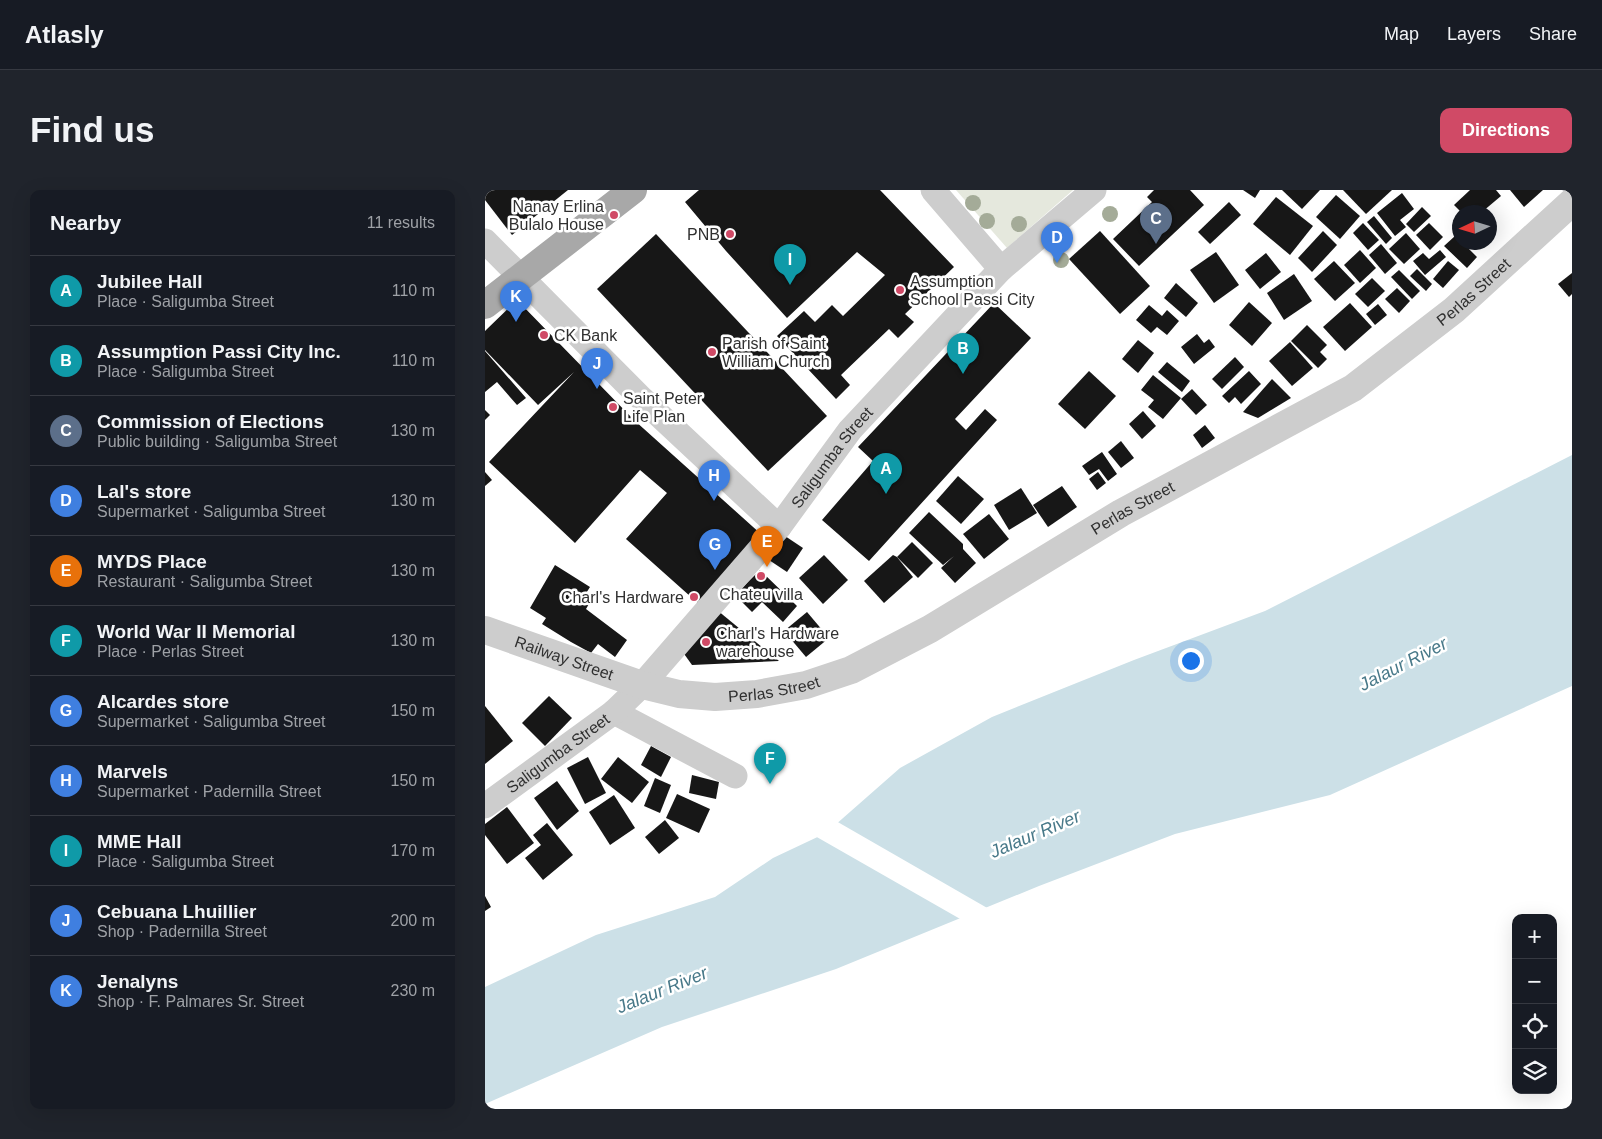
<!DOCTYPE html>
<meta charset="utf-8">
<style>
:root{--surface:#171b24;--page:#20242c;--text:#f1f3f6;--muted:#9ea1a6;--line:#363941;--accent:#d04a66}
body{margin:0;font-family:Helvetica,sans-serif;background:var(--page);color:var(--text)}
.controls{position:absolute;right:15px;bottom:15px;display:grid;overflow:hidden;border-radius:10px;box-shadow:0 5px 20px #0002}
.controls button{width:45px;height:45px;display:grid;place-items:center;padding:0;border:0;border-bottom:1px solid var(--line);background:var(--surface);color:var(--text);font:25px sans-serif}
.compass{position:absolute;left:967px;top:15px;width:45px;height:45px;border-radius:50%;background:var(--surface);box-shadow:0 5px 20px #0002;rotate:266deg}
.you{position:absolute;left:705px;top:470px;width:18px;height:18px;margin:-12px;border:4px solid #fff;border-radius:50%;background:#1a73e8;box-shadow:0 0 0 8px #1a73e833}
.badge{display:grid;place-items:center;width:32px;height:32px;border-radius:50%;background:var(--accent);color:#fff;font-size:16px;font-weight:700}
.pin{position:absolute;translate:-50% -41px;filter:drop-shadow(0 1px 2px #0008)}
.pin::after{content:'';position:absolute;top:26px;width:18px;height:15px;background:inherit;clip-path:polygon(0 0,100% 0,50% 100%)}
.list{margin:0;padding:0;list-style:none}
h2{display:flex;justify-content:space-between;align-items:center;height:65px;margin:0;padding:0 20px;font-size:21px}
h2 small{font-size:16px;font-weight:400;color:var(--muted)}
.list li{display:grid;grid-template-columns:32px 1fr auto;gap:15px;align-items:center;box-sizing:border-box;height:70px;padding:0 20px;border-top:1px solid var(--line)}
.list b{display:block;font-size:19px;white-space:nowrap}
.list p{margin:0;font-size:16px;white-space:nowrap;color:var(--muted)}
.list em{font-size:16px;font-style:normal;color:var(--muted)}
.icon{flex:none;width:28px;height:28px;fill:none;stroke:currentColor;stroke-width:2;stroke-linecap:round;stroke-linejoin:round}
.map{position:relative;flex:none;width:1087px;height:919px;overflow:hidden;border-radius:10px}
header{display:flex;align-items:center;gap:30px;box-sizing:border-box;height:70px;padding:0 25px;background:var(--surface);border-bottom:1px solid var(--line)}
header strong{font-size:24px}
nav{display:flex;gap:28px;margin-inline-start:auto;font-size:18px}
.intro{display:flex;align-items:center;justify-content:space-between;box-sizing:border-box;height:120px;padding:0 30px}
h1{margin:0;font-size:35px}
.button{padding:12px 22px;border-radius:10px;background:var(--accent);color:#fff;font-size:18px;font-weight:700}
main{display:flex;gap:30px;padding:0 30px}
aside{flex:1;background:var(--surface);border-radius:10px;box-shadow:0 5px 20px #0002}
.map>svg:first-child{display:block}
.park{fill:#e5e8dd}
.water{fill:#cce0e7}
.pier{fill:#fff}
.building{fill:#171717}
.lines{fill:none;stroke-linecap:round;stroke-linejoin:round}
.minor{stroke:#cdcdcd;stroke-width:25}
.tertiary{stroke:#cdcdcd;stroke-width:28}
.primary{stroke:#a8a8a8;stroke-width:28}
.tree{fill:#a4ab98}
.poi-dot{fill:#d04a66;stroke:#fff;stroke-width:2}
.labels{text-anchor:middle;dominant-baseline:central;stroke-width:5;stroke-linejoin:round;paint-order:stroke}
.poi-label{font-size:16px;fill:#303030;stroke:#fff;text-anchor:start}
.street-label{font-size:16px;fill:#303030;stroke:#fff}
.water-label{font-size:18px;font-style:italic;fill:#487989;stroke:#fff}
</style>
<header>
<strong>Atlasly</strong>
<nav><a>Map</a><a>Layers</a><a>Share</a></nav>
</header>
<div class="intro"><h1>Find us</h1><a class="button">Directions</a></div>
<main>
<aside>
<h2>Nearby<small>11 results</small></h2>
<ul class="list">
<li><span class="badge" style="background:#0f9aa8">A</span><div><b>Jubilee Hall</b><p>Place · Saligumba Street</p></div><em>110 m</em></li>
<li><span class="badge" style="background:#0f9aa8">B</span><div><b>Assumption Passi City Inc.</b><p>Place · Saligumba Street</p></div><em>110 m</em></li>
<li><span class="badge" style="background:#5c6f8a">C</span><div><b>Commission of Elections</b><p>Public building · Saligumba Street</p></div><em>130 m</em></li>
<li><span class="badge" style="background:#3f7fe0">D</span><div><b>Lal's store</b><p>Supermarket · Saligumba Street</p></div><em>130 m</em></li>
<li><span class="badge" style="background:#e8710a">E</span><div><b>MYDS Place</b><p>Restaurant · Saligumba Street</p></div><em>130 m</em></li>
<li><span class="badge" style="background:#0f9aa8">F</span><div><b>World War II Memorial</b><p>Place · Perlas Street</p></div><em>130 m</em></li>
<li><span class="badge" style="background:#3f7fe0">G</span><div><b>Alcardes store</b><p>Supermarket · Saligumba Street</p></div><em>150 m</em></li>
<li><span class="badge" style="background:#3f7fe0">H</span><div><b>Marvels</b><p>Supermarket · Padernilla Street</p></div><em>150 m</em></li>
<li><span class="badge" style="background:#0f9aa8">I</span><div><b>MME Hall</b><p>Place · Saligumba Street</p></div><em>170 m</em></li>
<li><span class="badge" style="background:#3f7fe0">J</span><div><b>Cebuana Lhuillier</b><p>Shop · Padernilla Street</p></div><em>200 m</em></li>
<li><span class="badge" style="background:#3f7fe0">K</span><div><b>Jenalyns</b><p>Shop · F. Palmares Sr. Street</p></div><em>230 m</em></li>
</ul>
</aside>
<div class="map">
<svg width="1087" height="919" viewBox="0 0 1087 919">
<rect width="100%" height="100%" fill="#fff"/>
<polygon class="park" points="471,0 588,0 522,58"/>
<polygon class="water" points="1087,265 1087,496 845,605 690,644 554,696 351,779 177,837 0,914 0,797 111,745 230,707 288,668 341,643 415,578 507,527 649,470 780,421"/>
<polygon class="pier" points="351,631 504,719 477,730 330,646 340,641"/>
<g class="building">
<polygon points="0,0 83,0 27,45 0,10"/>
<polygon points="214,0 395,0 469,77 420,124 429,132 413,148 404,139 356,185 365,195 351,209 292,146 319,121 330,132 347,115 358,126 400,85 372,62 302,128 241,61 200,12"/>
<polygon points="669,0 705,0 719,15 654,76 628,49 667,12 662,7"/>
<polygon points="758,0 775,0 770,8"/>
<polygon points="797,0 835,0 817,19"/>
<polygon points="858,0 907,0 881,24"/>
<polygon points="985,0 1011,0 1016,6 997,22 976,22 969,15"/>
<polygon points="1025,0 1058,0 1039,17"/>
<polygon points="917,3 929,19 915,30 921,37 910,46 892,23"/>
<polygon points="851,5 875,26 855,49 831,27"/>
<polygon points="791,7 828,36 805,65 768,34"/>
<polygon points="744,12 756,25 725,54 713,42"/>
<polygon points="937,17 946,26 929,42 921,34"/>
<polygon points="889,26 907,48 901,54 882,32"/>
<polygon points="878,33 894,50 883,60 868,43"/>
<polygon points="944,33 958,47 945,60 931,45"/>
<polygon points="615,41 665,96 635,124 584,69"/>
<polygon points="838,41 852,55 827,82 813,68"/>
<polygon points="921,43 935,59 919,74 904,59"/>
<polygon points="171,44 342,226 283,281 112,99"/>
<polygon points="970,46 974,50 974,52 977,52 992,67 982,78 959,56"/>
<polygon points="896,54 912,73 900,84 884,65"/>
<polygon points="875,60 891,78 875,93 859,75"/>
<polygon points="955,60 961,67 940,85 928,71 938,63 944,69"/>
<polygon points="731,62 754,95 729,113 705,80"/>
<polygon points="781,63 796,82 775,99 760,80"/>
<polygon points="849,71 870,93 850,111 829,89"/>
<polygon points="963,71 974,80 958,98 948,89"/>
<polygon points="932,79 947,94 941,101 925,86"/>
<polygon points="914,80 935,101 927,109 906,87"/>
<polygon points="1087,83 1087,104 1084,107 1073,94"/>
<polygon points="809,84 827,111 799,130 782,103"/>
<polygon points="887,88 900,101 883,117 870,104"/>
<polygon points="691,93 713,113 701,127 679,108"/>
<polygon points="912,98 925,111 914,123 900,109"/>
<polygon points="32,110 149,230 277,345 215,415 141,349 182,303 155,280 90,353 4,272 89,182 53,215 0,160 0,141"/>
<polygon points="764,112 787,133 767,156 744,135"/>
<polygon points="509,113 546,148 470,229 481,240 500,219 512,230 384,371 337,330 388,271 373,257"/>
<polygon points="865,113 887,137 860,161 838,137"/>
<polygon points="893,114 902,125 890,135 881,124"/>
<polygon points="664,115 677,126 682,120 694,131 682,145 672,137 666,143 651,130"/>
<polygon points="822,135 842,155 835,162 842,169 833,178 806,151"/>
<polygon points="712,144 719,153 724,149 730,157 709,174 696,157"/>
<polygon points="653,150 669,163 653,183 637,169"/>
<polygon points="805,152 828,178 807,196 784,171"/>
<polygon points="0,161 41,208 32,215 12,192 0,202"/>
<polygon points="750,167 759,177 737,199 727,189"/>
<polygon points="682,172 705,191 697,202 673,182"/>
<polygon points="604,181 631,206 600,239 573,214"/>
<polygon points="764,181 776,194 756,214 750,207 744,213 737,206"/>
<polygon points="668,185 696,208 678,229 663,217 669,210 656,200"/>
<polygon points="787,189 806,208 773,228 758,222"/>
<polygon points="707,199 722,215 711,225 696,209"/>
<polygon points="0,220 5,225 0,230"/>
<polygon points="658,221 671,236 657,249 644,234"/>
<polygon points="720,235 730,248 717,258 708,245"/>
<polygon points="636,251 649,268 636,278 623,262"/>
<polygon points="617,262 632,284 623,291 614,279 604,285 597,276"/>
<polygon points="0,282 7,290 0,296"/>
<polygon points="613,282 621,293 612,300 604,289"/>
<polygon points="473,286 499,309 476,334 451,311"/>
<polygon points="577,296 592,317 563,337 548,315"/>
<polygon points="536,298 552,323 524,340 509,315"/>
<polygon points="444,322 478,354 478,359 491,373 470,393 456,378 469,366 458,375 424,343"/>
<polygon points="504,324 524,349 499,369 478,344"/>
<polygon points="300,346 318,358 302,382 284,370"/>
<polygon points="427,352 448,373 433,388 412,367"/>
<polygon points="339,365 363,390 338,414 314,388"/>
<polygon points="408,365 412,367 428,387 399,413 379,391"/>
<polygon points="70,375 105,397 98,408 105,412 101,419 142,450 130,467 113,454 106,463 86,452 57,434 61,428 45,418"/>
<polygon points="275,380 312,416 298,432 277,412 267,422 250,405"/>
<polygon points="232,420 294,471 207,475 197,461"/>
<polygon points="322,422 344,448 321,467 299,441"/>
<polygon points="64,506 87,528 60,556 37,533"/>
<polygon points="0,516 28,551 0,574"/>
<polygon points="166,556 186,567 176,587 156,575"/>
<polygon points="103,567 121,603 100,614 82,578"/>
<polygon points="133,567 164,592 147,613 116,589"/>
<polygon points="207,585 234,592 231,609 204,603"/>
<polygon points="170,588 186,595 175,623 159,616"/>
<polygon points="72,591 94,621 72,640 49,608"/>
<polygon points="192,604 225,619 214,643 181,628"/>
<polygon points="129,605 150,638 125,655 104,622"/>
<polygon points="22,617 49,653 22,674 0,645 0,634"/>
<polygon points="180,630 194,648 174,664 160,647"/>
<polygon points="62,633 88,665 58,690 40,668 56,655 48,645"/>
<polygon points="0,706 6,717 0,721"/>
</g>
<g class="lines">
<g class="minor">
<polyline points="448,0 516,79"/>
<polyline points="0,51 157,209 294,337"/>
<polyline points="129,522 250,586"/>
<path id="s1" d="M0,616L129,522L157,495L294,337L365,240L516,79L609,0"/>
</g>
<path class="tertiary" id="s2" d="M0,440L157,495L194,504L230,507L272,504L321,495L366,480L445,439L636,323L868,198L969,120L1087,12"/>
<polyline class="primary" points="0,115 148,0"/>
</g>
<g class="tree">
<circle cx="488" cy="13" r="8"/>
<circle cx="625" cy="24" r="8"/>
<circle cx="502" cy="31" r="8"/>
<circle cx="534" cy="34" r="8"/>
<circle cx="576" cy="70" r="8"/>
</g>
<g class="poi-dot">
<circle cx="129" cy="25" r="5"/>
<circle cx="245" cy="44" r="5"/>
<circle cx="415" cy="100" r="5"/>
<circle cx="59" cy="145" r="5"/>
<circle cx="227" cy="162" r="5"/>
<circle cx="128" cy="217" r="5"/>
<circle cx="276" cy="386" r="5"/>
<circle cx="209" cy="407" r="5"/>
<circle cx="221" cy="452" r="5"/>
</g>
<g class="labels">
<g class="poi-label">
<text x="119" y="16" text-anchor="end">Nanay Erlina<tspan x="119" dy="18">Bulalo House</tspan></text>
<text x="235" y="44" text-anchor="end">PNB</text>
<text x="425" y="91">Assumption<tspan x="425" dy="18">School Passi City</tspan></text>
<text x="69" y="145">CK Bank</text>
<text x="237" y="153">Parish of Saint<tspan x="237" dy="18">William Church</tspan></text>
<text x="138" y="208">Saint Peter<tspan x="138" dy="18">Life Plan</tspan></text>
<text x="276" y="404" text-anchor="middle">Chateu villa</text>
<text x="199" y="407" text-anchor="end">Charl's Hardware</text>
<text x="231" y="443">Charl's Hardware<tspan x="231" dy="18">warehouse</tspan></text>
</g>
<g class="street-label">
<text stroke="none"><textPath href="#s2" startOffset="1110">Perlas Street</textPath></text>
<text stroke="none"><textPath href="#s1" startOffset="495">Saligumba Street</textPath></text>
<text stroke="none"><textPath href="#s2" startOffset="705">Perlas Street</textPath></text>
<text stroke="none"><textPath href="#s2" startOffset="84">Railway Street</textPath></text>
<text stroke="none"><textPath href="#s2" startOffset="300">Perlas Street</textPath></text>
<text stroke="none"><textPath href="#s1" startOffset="90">Saligumba Street</textPath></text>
</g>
<g class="water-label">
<text transform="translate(918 474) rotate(-27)">Jalaur River</text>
<text transform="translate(550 644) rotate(-23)">Jalaur River</text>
<text transform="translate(177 800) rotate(-22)">Jalaur River</text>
</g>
</g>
</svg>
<div class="controls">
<button>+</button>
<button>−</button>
<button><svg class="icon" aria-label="locate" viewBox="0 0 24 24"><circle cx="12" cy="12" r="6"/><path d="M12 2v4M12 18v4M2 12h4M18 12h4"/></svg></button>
<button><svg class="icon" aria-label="layers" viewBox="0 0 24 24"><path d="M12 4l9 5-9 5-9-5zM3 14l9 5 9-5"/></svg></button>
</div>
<svg class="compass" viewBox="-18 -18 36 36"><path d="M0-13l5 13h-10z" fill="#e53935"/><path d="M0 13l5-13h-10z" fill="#9ea1a6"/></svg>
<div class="you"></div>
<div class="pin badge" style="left:401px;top:304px;background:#0f9aa8">A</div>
<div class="pin badge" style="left:478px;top:184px;background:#0f9aa8">B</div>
<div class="pin badge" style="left:671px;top:54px;background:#5c6f8a">C</div>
<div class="pin badge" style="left:572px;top:73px;background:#3f7fe0">D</div>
<div class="pin badge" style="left:282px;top:377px;background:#e8710a">E</div>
<div class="pin badge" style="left:285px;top:594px;background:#0f9aa8">F</div>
<div class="pin badge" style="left:230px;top:380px;background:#3f7fe0">G</div>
<div class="pin badge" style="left:229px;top:311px;background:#3f7fe0">H</div>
<div class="pin badge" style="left:305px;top:95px;background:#0f9aa8">I</div>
<div class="pin badge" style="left:112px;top:199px;background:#3f7fe0">J</div>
<div class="pin badge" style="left:31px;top:132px;background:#3f7fe0">K</div>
</div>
</main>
